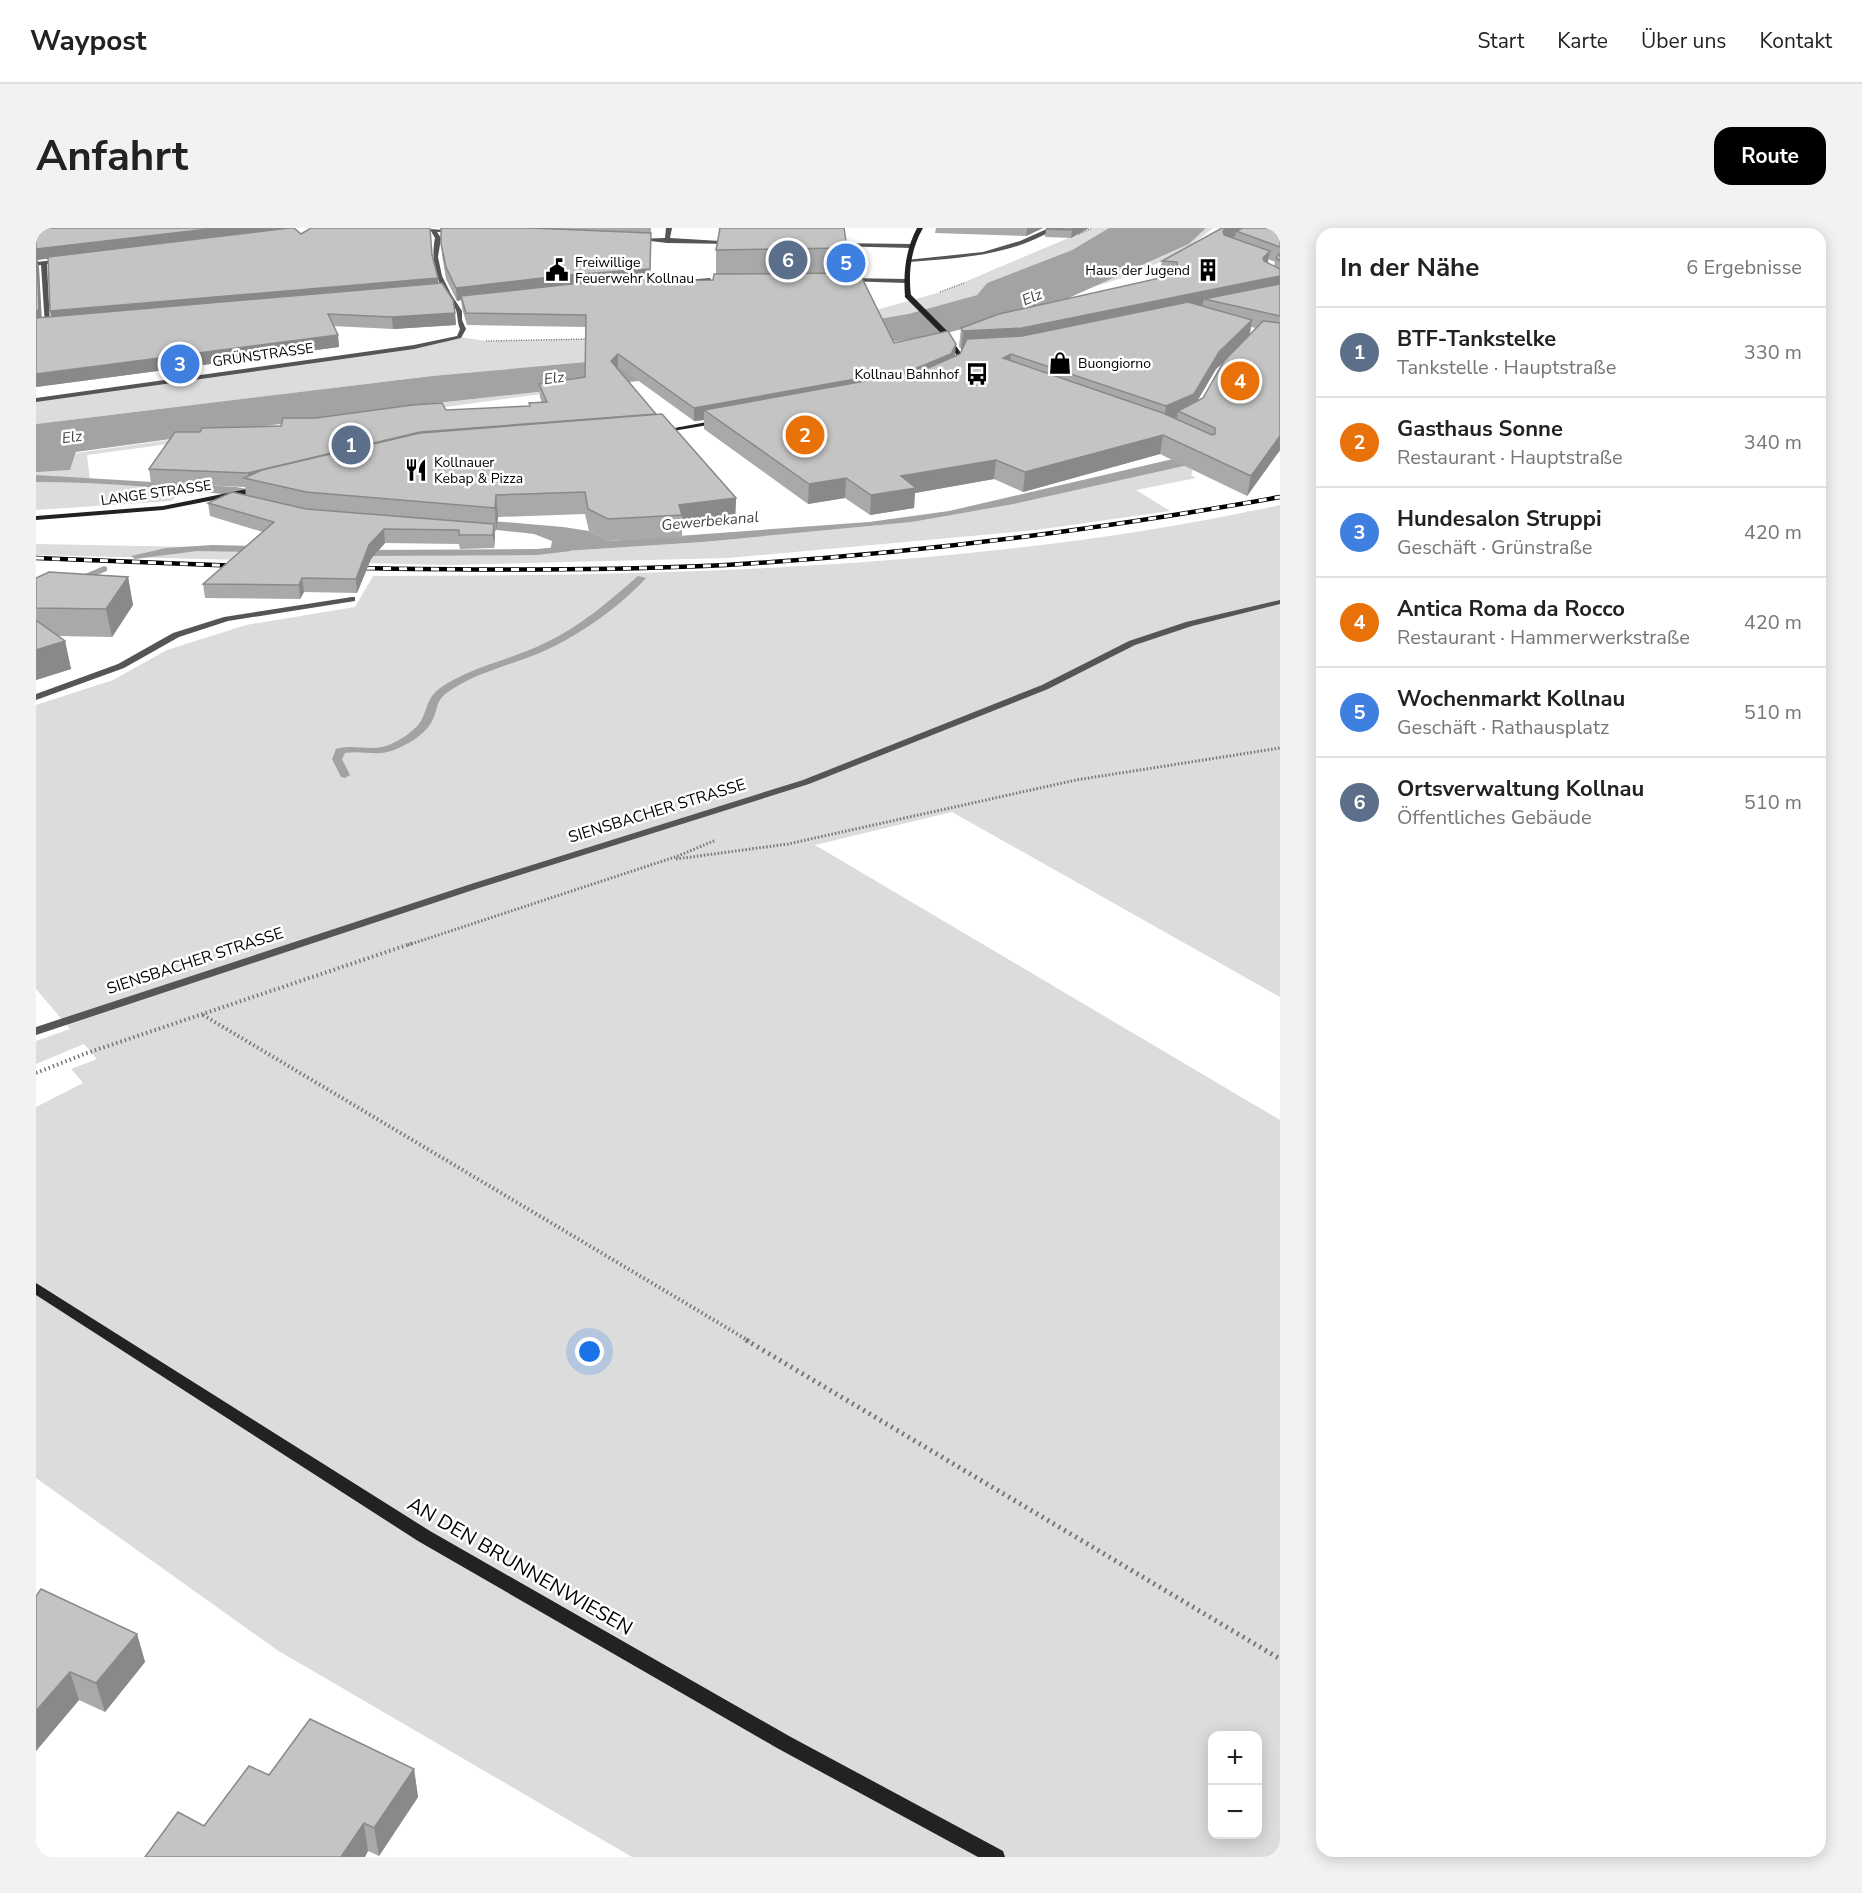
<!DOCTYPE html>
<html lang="de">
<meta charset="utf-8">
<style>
:root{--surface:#fff;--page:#f2f2f2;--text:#222;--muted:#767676;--line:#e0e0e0;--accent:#000}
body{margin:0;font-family:"Nunito Sans",sans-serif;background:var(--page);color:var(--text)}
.controls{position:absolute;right:18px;bottom:18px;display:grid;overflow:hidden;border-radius:12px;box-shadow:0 3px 15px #0003}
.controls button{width:54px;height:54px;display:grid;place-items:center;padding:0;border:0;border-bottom:2px solid var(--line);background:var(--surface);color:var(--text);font:30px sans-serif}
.you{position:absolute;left:554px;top:1124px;width:21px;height:21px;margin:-15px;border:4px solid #fff;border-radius:50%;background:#1a73e8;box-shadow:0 0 0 9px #1a73e833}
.badge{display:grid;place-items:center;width:39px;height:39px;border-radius:50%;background:var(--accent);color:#fff;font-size:20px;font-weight:700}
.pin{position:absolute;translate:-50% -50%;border:3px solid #fff;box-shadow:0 2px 6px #0006}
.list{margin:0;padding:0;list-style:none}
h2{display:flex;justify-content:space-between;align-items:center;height:78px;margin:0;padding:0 24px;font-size:26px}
h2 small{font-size:20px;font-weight:400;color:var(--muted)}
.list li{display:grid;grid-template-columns:39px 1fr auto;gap:18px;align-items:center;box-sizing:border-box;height:90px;padding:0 24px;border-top:2px solid var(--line)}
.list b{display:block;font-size:22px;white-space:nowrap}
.list p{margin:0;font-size:20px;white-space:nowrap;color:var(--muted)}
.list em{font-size:20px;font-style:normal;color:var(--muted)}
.map{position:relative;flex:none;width:1244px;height:1629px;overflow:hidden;border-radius:18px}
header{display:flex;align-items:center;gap:36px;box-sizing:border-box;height:84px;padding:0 30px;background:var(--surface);border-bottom:2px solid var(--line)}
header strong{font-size:28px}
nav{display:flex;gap:33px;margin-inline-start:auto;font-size:21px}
.intro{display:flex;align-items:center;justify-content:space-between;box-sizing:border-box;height:144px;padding:0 36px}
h1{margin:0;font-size:42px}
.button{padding:15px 27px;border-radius:18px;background:var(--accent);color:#fff;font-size:21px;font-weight:700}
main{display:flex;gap:36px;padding:0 36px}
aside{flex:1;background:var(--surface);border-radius:18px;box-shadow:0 3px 15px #0003}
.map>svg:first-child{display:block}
.green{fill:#dcdcdc;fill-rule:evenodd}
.water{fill:#a3a3a3}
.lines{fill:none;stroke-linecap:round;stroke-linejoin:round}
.stream{fill:#a3a3a3;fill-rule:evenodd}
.path-far3{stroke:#777;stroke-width:1.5;stroke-dasharray:1 1.5;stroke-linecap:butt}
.path-far2{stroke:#777;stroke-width:3;stroke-dasharray:1.5 2;stroke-linecap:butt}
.path-far1{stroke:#777;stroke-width:4;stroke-dasharray:1.5 3;stroke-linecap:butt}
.path{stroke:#777;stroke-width:5;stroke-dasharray:2 4.5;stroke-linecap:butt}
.lane{fill:#555;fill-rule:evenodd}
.street{fill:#555;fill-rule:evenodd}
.secondary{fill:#222;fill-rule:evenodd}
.rail-casing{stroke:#000;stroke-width:4.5}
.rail{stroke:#fff;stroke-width:3;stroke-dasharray:8;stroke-linecap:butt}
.secondary-bridge{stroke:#222;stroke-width:6}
.wall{fill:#a9a9a9;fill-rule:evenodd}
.shaded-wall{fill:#898989}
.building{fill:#c4c4c4;stroke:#898989;stroke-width:1.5}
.labels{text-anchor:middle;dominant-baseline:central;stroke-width:5;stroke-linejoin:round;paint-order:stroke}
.far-poi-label{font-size:14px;fill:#000;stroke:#fff;text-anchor:start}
.far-street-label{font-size:14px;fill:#000;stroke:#fff}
.far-water-label{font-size:15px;font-style:italic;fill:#444;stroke:#fff}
.street-label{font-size:16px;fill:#000;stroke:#fff}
.near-street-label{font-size:20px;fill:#000;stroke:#fff}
</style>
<header>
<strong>Waypost</strong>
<nav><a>Start</a><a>Karte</a><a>Über uns</a><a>Kontakt</a></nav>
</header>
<div class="intro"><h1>Anfahrt</h1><a class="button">Route</a></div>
<main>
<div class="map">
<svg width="1244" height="1629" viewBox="0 0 1244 1629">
<rect width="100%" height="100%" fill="#fff"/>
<g class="green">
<polygon points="1056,0 1073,0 1036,22 951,55 941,67 872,86 628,127 396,148 0,196 0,172 378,119 423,109 450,113 581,110 840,82 905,64"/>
<path d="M1170,0H1177C1142,30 1101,46 1057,59L1153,16Z"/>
<polygon points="611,152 51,227 54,252 149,261 135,273 0,282 0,243 34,242 40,225 382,177"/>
<polygon points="1244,215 1244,224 1157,241 1155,247 1160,250 1100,262 1134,283 1000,302 693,330 410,337 0,327 0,316 159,319 347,325 514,324 667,314 876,294 978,276"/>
<path d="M1244,277V769L916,584L779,617L1244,892V1629H596L241,1422L0,1250V879L47,855L35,841L61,831L48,816L0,836V813L34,801L0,761V477L77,452L131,422L210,397L319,379L337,348C636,348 951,341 1244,277ZM1176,1508H1222V1606H1176Z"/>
</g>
<g class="water">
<polygon points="1073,0 1170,0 1153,16 1017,77 907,106 611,152 382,177 40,224 34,242 0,244 0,196 396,148 628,127 872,86 941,67 951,55 1036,22"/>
<path d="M1244,202L1183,230L978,276L876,294L667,314L514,324L516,313L498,306C332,290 167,254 0,254V247L200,259L342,283L527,299L553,303L573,313L833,294L913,283L1167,224Z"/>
</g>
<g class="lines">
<g class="stream">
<polygon points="176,317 224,318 228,321 224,324 161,323 99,331 95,328 130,320"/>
<polygon points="532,318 535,319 535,323 501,327 324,328 320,325 324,322 501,321"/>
<polygon points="68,338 71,339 71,343 40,355 32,353"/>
<path d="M602,348L610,350C583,380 538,411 501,426C471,438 439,445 412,464C398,474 403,482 395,495C388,507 371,517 358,522C342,529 325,522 309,525L306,531L314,547L309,550L305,549L296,531L300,521C317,516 335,523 350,518C362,514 381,502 386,491C392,478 392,469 404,460C436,438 475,432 509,415C544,399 573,373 602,348Z"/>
</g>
<g class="path-far3">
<polyline points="1043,6 1056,0"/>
<polyline points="904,64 928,55"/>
<polyline points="450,113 553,111"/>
</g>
<g class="path-far2">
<polyline points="640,631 752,616 1040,552 1244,520"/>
<polyline points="372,717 642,628 680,612"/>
</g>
<g class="path-far1">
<polyline points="167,787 713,1113"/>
<polyline points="0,845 51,825 377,715"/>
</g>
<polyline class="path" points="710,1112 1244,1431"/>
<polygon class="lane" points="316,369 319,369 319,373 192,393 143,409 88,440 0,472 0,466 82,436 137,405 188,389"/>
<g class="street">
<path d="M377,0L425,3L401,4L405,10L402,29L406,48L415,66L426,83V92L430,101L425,110L378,121L0,174V170L378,117L421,108L424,101C421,94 422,88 420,82C418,77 412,71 409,66C399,48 395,30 399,10L395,3H379Z"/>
<polygon points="630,0 636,0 634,10 701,14 698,16 631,15 598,11 629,10"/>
<path d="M1013,0H1020C976,28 923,30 873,34L870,32L947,24L984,13Z"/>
<polygon points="794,15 876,16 879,18 876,20 796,18"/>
<polygon points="29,31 31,34 11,36 14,97 9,98 5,37 0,38 0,34"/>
<polygon points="674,50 676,53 628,56 625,54"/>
<polygon points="811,50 870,51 873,53 870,55 809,53"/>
<polygon points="1244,372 1244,376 1156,398 1099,417 1012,461 773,556 443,660 0,807 0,799 435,656 767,552 1006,457 1093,413 1150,394"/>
</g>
<g class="secondary">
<path d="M881,0H887C875,21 872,44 875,68L872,70L869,68C867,44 870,21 881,0Z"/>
<polygon points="911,105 927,128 921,141 916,140 921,128 908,107"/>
<polygon points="682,192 684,193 684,195 625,205 622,203"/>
<polygon points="226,258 229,258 229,262 127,282 0,292 0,288 127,278"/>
<polygon points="0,1055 394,1303 753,1508 967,1623 969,1629 942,1629 741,1520 382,1313 0,1067"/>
</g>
<g class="rail-casing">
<g id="rail">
<polyline points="0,330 204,338"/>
<path d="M315,340C440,342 565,343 690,337C876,326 1061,302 1244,269"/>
</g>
</g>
<use href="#rail" class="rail"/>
<polyline class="secondary-bridge" points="872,68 911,107"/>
</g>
<g class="wall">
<path d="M0,0L265,6L396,28L402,56L419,85L420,97L357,101L297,98L302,107L303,119L0,159ZM12,30L14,83L15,89L5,90L3,40L1,32Z"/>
<path d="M405,0H615L614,53L677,52L680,46V22L684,2L682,0H808L811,20L810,45L858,115L918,129L924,126L926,121H925L923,118L925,100L1128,50L1123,49L1126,33L1186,0H1244V222L1211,268L1124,226L987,264L958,251L879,265L878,280L834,287L809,270L772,276L668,201V192L658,193L582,138L580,140L620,186L700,270L699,293L646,299V309L572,313L553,303L549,286L462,289L460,303H459V310L458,320L424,321L423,316L349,315L335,331L321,365L268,364L264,371L169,370L167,356L227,304L174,288L172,275L210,268L209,259L115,255L113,241L164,204L245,198L280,190L493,178L506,175L504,169L503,156L549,149L550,99L431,97L426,80L425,72L421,73L410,51L406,27ZM1232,31L1239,34L1238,38L1232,35ZM1215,99L1220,100L1214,107ZM1188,134L1167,170L1161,173L1180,141Z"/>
<polygon points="900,0 1007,0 990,8 899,5"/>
<polygon points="1012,0 1053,0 1035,10 1009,9 1010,1"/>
<polygon points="92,349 97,377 76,409 22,408 29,413 35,441 0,452 0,350"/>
<polygon points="0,1368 101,1406 109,1434 69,1484 43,1472 0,1523"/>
<polygon points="378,1541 382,1569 343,1628 332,1623 168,1598 233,1547"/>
</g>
<g class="shaded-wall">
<polygon points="181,0 251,0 251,2 1,32 3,40 6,94 0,94 0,21"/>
<polygon points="991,0 1007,0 990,8"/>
<polygon points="1040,0 1053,0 1035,10 1036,2"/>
<polygon points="1190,0 1217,0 1200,3 1199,8 1189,13 1187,3"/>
<polygon points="615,5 614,53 425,68 425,72 421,73 420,60 532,47"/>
<polygon points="1234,23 1231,39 1224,45 1227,30"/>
<polygon points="1244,48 1244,64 1168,71 1166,79 984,117 925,121 927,103"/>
<polygon points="402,50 403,59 16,93 14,83"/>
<polygon points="419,85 420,97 357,101 356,89"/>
<polygon points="1216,92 1213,109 1180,141 1155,184 1142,183 1141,190 1127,197 1130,178"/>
<polygon points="302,107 303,119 0,159 0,146"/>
<polygon points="920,116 919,128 914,138 668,182 668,192 658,193 658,180"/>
<polygon points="582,126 582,138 575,146 575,133"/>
<polygon points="975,126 973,144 967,130"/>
<polygon points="384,204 213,251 212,245"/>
<polygon points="1127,207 1124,226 987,264 989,244"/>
<polygon points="1244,208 1244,222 1211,268 1215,248"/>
<polygon points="960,232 958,251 879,265 878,280 834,287 835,267 865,248"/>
<polygon points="810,250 809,270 772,276 773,256"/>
<polygon points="460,267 462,289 460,303 459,280"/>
<polygon points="700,270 699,293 646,299 646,287 643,277"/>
<polygon points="458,296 459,310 458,320 457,307"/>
<polygon points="348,301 349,315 335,331 321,365 320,351 333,317"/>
<polygon points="92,349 97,377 76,409 70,381"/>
<polygon points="266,350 268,364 264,371 263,357"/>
<polygon points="29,413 35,441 0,452 0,422"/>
<polygon points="101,1406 109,1434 69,1484 60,1455"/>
<polygon points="34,1444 43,1472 0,1523 0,1483"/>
<polygon points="378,1541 382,1569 343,1628 338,1600"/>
<polygon points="328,1595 332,1623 329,1629 305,1629"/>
</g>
<g class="building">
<polygon points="0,0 181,0 0,21"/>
<polygon points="253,0 258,0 265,6 275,0 394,0 396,27 402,50 14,83 12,29"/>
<polygon points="405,0 495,0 615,5 614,41 532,47 420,60 410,39 405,16"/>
<polygon points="684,0 808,0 811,20 680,22"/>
<polygon points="1012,0 1040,0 1036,2 1010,1"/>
<polygon points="1186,0 1190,0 1187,3 1188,7 1234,23 1227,30 1228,33 1244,41 1244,48 986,100 927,103 925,100 963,86 1142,46 1141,34 1126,33"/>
<polygon points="1207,0 1244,0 1244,19 1200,3"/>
<polygon points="1244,25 1244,33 1240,30"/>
<polygon points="0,29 1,29 3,82 0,83"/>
<polygon points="812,45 813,50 826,50 858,115 912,103 920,116 915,126 881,140 658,180 582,126 575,133 620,186 384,204 212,245 113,241 139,204 164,204 166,200 245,198 247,190 280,190 376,177 406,175 410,182 494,178 493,175 511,174 503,156 549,149 550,87 430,85 425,68 590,50 614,49 614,53 677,52 678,46"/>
<polygon points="406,55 417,72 419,85 356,89 292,86 302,107 0,146 0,90"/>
<polygon points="1244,56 1244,88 1168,71"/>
<polygon points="1152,74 1216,92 1183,124 1158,166 1130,178 975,126 967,130 1127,185 1176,207 1179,206 1179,200 1142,183 1167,170 1188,133 1227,93 1244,95 1244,208 1215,248 1127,207 989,244 960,232 865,248 880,260 835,267 810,250 773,256 668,182 885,143 924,126 931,111 986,108"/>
<polygon points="626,186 700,270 643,277 646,287 572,291 552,281 549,264 460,267 459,280 270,264 208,250 226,242 384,205"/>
<polygon points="196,264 270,281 458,296 457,307 423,307 423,302 348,301 333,317 320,351 266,350 263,357 167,356 238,294 172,275"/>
<polygon points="13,344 92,349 70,381 0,380 0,350"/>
<polygon points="0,392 29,413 0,422"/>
<polygon points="5,1361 101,1406 60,1455 34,1444 0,1483 0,1368"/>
<polygon points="274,1491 378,1541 338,1600 328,1595 305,1629 109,1629 142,1584 168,1598 213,1538 233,1547"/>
</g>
<defs>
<g id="civic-bare" transform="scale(1.8)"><path d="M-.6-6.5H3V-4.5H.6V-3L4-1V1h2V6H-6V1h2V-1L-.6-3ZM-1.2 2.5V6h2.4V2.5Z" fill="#000" stroke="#fff" stroke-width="2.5" paint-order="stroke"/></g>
<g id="building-bare" transform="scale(1.8)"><path d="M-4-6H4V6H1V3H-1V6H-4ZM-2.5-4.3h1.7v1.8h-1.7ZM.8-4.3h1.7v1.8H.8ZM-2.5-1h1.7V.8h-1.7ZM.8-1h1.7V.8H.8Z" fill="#000" stroke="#fff" stroke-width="2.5" paint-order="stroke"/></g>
<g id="shop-bare" transform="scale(1.8)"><path d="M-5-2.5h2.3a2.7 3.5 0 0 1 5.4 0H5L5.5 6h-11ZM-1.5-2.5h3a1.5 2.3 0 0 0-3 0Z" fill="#000" stroke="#fff" stroke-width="2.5" paint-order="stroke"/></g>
<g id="bus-bare" transform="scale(1.8)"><path d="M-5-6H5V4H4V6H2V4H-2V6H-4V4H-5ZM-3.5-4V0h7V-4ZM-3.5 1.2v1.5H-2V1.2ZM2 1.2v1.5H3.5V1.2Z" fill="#000" stroke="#fff" stroke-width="2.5" paint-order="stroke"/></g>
<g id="restaurant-bare" transform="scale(1.8)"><path d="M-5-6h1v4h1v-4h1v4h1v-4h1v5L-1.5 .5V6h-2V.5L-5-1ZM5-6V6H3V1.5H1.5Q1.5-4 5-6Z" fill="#000" stroke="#fff" stroke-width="2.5" paint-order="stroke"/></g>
</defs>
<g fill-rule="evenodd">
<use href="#civic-bare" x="521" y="42"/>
<use href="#building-bare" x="1172" y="42"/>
<use href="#shop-bare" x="1024" y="135"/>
<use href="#bus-bare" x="941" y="146"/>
<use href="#restaurant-bare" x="380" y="242"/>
</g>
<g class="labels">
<g class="far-poi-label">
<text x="539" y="34">Freiwillige<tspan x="539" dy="16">Feuerwehr Kollnau</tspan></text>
<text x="1154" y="42" text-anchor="end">Haus der Jugend</text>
<text x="1042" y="135">Buongiorno</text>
<text x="923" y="146" text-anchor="end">Kollnau Bahnhof</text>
<text x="398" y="234">Kollnauer<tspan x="398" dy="16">Kebap &amp; Pizza</tspan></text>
</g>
<g class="far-street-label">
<text transform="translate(227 127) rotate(-8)">GRÜNSTRASSE</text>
<text transform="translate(120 265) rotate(-8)">LANGE STRASSE</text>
</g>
<g class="far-water-label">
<text transform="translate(996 69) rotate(-22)">Elz</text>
<text transform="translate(518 150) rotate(-7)">Elz</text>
<text transform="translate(36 209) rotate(-7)">Elz</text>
<text transform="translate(674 293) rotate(-5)">Gewerbekanal</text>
</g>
<g class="street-label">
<text transform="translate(621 583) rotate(-17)">SIENSBACHER STRASSE</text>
<text transform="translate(159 733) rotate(-18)">SIENSBACHER STRASSE</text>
</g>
<g class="near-street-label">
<text transform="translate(484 1338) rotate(30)">AN DEN BRUNNENWIESEN</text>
</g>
</g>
</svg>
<div class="controls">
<button>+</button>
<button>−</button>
</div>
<div class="you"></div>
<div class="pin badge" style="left:315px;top:217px;background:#5c6f8a">1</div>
<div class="pin badge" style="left:769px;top:207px;background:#e8710a">2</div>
<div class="pin badge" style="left:144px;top:136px;background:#3f7fe0">3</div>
<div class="pin badge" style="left:1204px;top:153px;background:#e8710a">4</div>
<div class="pin badge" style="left:810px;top:35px;background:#3f7fe0">5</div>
<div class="pin badge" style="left:752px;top:32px;background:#5c6f8a">6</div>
</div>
<aside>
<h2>In der Nähe<small>6 Ergebnisse</small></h2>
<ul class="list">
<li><span class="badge" style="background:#5c6f8a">1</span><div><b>BTF-Tankstelke</b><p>Tankstelle · Hauptstraße</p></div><em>330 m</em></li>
<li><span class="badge" style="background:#e8710a">2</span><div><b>Gasthaus Sonne</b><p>Restaurant · Hauptstraße</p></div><em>340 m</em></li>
<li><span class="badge" style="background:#3f7fe0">3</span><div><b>Hundesalon Struppi</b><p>Geschäft · Grünstraße</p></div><em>420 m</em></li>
<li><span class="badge" style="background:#e8710a">4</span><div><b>Antica Roma da Rocco</b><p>Restaurant · Hammerwerkstraße</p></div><em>420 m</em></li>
<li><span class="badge" style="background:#3f7fe0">5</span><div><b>Wochenmarkt Kollnau</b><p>Geschäft · Rathausplatz</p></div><em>510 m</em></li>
<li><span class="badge" style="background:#5c6f8a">6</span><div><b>Ortsverwaltung Kollnau</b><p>Öffentliches Gebäude</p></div><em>510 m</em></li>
</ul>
</aside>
</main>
